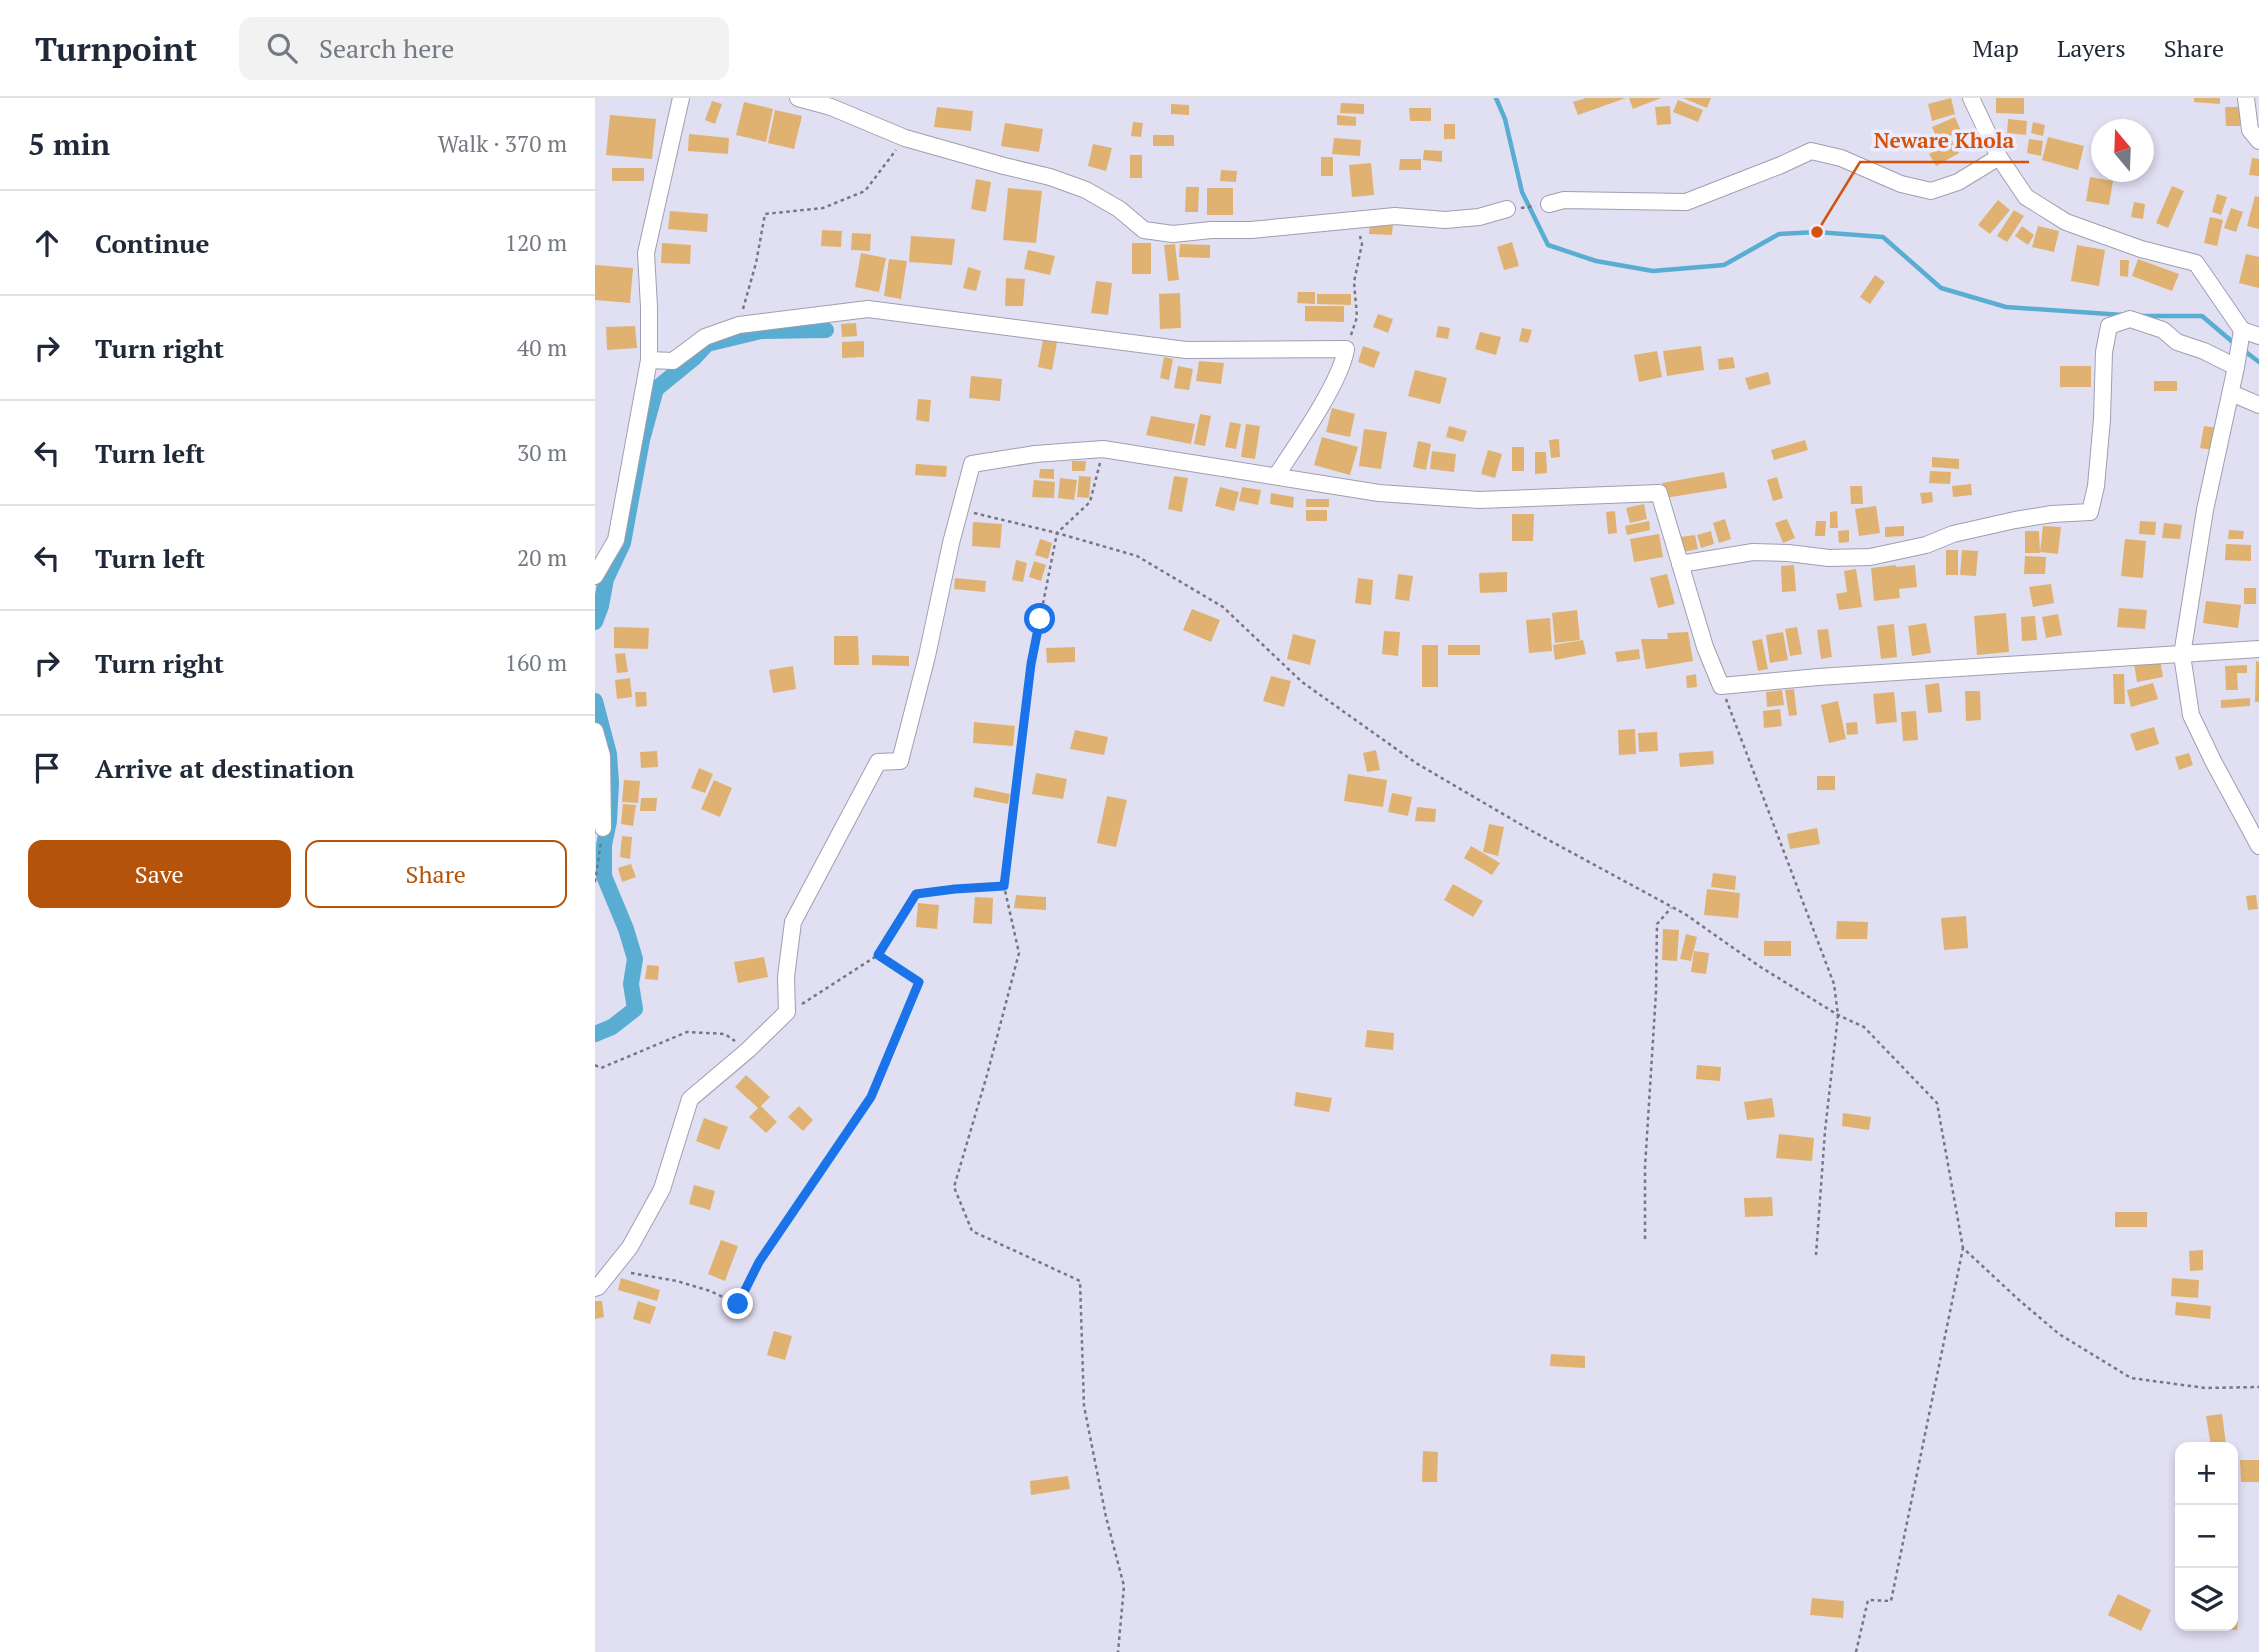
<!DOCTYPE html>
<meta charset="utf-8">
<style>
:root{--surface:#fff;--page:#f2f2f3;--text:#1f2937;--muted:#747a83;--line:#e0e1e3;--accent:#b45309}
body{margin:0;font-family:"PT Serif",serif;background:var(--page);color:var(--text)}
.controls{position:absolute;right:21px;bottom:21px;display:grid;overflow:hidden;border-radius:14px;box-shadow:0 4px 10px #0003}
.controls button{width:63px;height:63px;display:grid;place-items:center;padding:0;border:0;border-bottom:2px solid var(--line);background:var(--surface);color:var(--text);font:35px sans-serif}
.compass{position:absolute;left:1496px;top:21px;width:63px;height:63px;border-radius:50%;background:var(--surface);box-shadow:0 4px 10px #0003;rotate:341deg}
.stop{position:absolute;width:21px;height:21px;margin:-16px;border:5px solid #1a73e8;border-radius:50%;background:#fff}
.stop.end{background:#1a73e8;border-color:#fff;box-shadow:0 2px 7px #0008}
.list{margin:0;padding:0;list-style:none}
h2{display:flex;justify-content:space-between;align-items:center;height:91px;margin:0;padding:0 28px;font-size:30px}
h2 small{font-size:23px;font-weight:400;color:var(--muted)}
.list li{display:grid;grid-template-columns:46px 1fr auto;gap:21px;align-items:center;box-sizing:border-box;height:105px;padding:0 28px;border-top:2px solid var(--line)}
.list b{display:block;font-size:26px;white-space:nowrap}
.list em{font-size:23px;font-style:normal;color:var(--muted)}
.actions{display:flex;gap:14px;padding:21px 28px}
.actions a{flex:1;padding:16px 0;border:2px solid var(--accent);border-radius:14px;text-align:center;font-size:24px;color:var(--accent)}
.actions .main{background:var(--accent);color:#fff}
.icon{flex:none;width:38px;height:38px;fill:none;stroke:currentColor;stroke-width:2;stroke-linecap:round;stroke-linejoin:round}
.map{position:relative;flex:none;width:1664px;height:1554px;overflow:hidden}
header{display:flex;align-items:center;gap:42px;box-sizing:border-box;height:98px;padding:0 35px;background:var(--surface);border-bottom:2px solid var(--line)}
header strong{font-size:33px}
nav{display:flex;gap:38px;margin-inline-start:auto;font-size:24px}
.search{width:490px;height:63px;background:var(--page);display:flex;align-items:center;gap:18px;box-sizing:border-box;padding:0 24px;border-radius:14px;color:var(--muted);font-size:26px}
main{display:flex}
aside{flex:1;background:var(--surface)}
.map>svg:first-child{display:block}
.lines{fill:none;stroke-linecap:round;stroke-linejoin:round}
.stream{stroke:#5aadd2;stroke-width:4.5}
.canal{stroke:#5aadd2;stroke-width:16}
.building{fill:#e0b272}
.minor-casing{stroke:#a09eb0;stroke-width:18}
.path{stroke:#777783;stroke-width:2.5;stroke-dasharray:3.5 3.5;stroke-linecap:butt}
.minor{stroke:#fff;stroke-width:16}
.route{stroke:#1a73e8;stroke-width:9}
.leader{fill:none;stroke:#d3520e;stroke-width:2.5}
.callout-dot{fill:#d3520e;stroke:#eeecfc;stroke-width:2.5}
.callout-label{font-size:21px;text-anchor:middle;font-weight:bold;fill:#d3520e;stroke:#eeecfc;stroke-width:7;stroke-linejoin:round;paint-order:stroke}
</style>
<header>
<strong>Turnpoint</strong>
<div class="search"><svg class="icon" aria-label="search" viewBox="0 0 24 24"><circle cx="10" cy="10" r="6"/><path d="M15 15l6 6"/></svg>Search here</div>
<nav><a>Map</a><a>Layers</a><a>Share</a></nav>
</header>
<main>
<aside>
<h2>5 min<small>Walk · 370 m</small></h2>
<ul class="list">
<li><svg class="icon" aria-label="ahead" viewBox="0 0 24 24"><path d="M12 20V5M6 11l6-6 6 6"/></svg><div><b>Continue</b></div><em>120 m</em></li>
<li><svg class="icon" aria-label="right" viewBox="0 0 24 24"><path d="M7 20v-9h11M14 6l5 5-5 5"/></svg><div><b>Turn right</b></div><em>40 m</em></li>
<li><svg class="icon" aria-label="left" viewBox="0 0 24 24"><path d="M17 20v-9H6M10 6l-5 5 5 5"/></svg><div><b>Turn left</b></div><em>30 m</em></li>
<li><svg class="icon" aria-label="left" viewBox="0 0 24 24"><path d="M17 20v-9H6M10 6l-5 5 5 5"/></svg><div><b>Turn left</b></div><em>20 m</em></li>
<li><svg class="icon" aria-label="right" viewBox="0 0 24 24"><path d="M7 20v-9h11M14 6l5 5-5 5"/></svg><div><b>Turn right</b></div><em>160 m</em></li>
<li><svg class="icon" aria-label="arrive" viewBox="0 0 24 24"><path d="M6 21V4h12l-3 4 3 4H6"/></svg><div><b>Arrive at destination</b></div></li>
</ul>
<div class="actions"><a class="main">Save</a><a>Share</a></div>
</aside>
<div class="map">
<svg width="1664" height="1554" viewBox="0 0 1664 1554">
<rect width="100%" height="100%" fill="#e1dff2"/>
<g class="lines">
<g class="stream">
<polyline points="901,0 910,21 927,94 953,147 1001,163 1058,173 1129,167 1184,136 1222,134 1288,139 1346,190 1411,209 1528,217"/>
<polyline points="1547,218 1607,218 1640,246"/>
<polyline points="1647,251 1664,264"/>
</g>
<g class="canal">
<polyline points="0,524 6,508 11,481 28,445 47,342 61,291 99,260 112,246 166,233 231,232"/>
<polyline points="0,603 14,656 16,685 14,723 9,747 9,778 31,831 40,861 36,886 40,911 17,929 0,936"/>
</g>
</g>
<g class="building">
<polygon points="991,0 1031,0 983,17 978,4"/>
<polygon points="1034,0 1066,0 1038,11"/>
<polygon points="1088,0 1116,0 1112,10"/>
<polygon points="1356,0 1360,16 1337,23 1333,6"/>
<polygon points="1401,0 1429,0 1429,16 1401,15"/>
<polygon points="1599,0 1625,0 1625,6 1599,4"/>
<polygon points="1083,2 1108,12 1103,24 1078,14"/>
<polygon points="117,3 127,6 120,26 110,22"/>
<polygon points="149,4 178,11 171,44 141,37"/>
<polygon points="746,5 769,6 769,16 745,15"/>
<polygon points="576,6 594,7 594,17 576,16"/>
<polygon points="1075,8 1076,26 1062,27 1060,9"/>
<polygon points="342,9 378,13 376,33 339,29"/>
<polygon points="1630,9 1645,9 1645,28 1631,28"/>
<polygon points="814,10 836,10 836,23 815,23"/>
<polygon points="180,12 207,18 199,51 173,45"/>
<polygon points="15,17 61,21 57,61 11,57"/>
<polygon points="742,17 761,19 761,28 742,27"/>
<polygon points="1360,19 1366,33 1343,43 1337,29"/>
<polygon points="1413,21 1432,23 1431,37 1412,35"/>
<polygon points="538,24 548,25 546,39 536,38"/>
<polygon points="1438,24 1450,27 1448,38 1436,35"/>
<polygon points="410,25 448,31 444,54 406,48"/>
<rect x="849" y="26" width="11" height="15"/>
<polygon points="94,36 134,40 133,56 93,53"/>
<rect x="558" y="37" width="21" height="11"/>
<polygon points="1453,39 1489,48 1483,72 1447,62"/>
<polygon points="739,40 766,42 765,58 737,56"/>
<polygon points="1434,41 1448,43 1446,58 1432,55"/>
<polygon points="1357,43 1364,55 1341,68 1334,56"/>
<polygon points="498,46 517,50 511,73 493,68"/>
<polygon points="829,52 847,53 847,64 828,62"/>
<rect x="535" y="57" width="12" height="23"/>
<rect x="726" y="59" width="12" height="19"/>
<polygon points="1657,60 1664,61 1664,78 1654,77"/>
<polygon points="805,61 826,61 826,72 804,72"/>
<polygon points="776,65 779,97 757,99 754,67"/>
<rect x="17" y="70" width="32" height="13"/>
<polygon points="626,72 642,73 641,84 625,83"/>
<polygon points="1495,79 1518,83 1514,107 1491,103"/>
<polygon points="381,81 396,84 391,114 376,111"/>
<polygon points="1577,88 1589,93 1573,130 1561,125"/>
<polygon points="591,89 604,89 603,114 590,114"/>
<polygon points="413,90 447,93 441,145 408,142"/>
<rect x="612" y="90" width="26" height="27"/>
<polygon points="1622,96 1632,99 1626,117 1617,114"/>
<polygon points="1660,98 1664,99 1664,131 1652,128"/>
<polygon points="1403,102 1415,112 1395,136 1383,127"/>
<polygon points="1539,104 1550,106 1548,121 1536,119"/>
<polygon points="1636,110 1648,114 1641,134 1629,130"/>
<polygon points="1419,112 1429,118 1412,144 1402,138"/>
<polygon points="75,113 113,116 112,134 73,131"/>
<polygon points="1615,119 1628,122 1622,148 1609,145"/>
<polygon points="775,123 798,124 797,137 774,136"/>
<polygon points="1427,128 1439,137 1433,147 1420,138"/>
<polygon points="1443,128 1464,133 1459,154 1437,149"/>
<polygon points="227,132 247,133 246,149 226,148"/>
<polygon points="257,135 276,136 275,153 256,152"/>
<polygon points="316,138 360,141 357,167 314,164"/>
<polygon points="917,144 924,168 909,172 902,149"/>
<polygon points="67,145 96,147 95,166 66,165"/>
<rect x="537" y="145" width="19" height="31"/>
<polygon points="580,146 584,182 573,183 569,147"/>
<polygon points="585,146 615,147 615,160 584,159"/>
<polygon points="1482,147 1510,152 1504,188 1476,183"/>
<polygon points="433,152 460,158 455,177 429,171"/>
<polygon points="266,155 291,160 284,194 260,189"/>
<polygon points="1651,156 1664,159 1664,190 1644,185"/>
<polygon points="294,161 312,163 306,201 289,198"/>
<polygon points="1543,161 1584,176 1577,193 1537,178"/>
<polygon points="1525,162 1534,162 1533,179 1525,178"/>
<polygon points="0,167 38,170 35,205 0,202"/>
<polygon points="373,169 386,173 381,193 368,190"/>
<polygon points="1280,177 1290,184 1275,206 1265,199"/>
<polygon points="411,180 430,181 428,208 410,208"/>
<polygon points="501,183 517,185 513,217 496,215"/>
<polygon points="703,194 720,194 720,206 702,205"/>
<polygon points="585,195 586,230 565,231 564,196"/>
<polygon points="722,196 756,196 756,207 722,206"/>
<polygon points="710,208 749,208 749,224 710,223"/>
<polygon points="783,216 798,221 793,235 778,229"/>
<polygon points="261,225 262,238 247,239 246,226"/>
<polygon points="40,228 42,250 12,252 11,229"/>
<polygon points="843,228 855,230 853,241 841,239"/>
<polygon points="927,230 937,232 933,245 924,243"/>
<polygon points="885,234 906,239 901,257 880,251"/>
<polygon points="448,242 462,244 457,272 443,269"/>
<polygon points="269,243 269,259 247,260 247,244"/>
<polygon points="768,248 785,254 779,270 763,264"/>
<polygon points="1106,248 1109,272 1072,278 1068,253"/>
<polygon points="1062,253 1067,279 1044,284 1039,257"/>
<polygon points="569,259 578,261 574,282 565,280"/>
<polygon points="1138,259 1140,270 1124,272 1123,261"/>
<polygon points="604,263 629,265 626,286 601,283"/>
<polygon points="583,268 598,271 594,292 579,290"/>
<rect x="1465" y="268" width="31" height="21"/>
<polygon points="820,272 852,280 845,306 813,298"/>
<polygon points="1173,274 1176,286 1154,292 1150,280"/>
<polygon points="376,278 407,281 405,303 374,300"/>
<rect x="1559" y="283" width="23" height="10"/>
<polygon points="323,301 336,302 334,324 321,322"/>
<polygon points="737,310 760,316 755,339 731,334"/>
<polygon points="605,316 616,318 610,348 599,346"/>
<polygon points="556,318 600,326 596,346 551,337"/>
<polygon points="635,324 646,326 641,351 630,349"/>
<polygon points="651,326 665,328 660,361 646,359"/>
<polygon points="854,328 872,333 868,344 851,339"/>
<polygon points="1609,328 1622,330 1618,352 1605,350"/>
<polygon points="769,331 792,334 786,371 764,368"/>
<polygon points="727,339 763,349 755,377 719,367"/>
<polygon points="964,341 965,359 956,360 954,342"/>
<polygon points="1210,342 1213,352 1179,362 1176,352"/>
<polygon points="823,343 836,346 831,372 818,369"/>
<rect x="917" y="349" width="12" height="24"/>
<polygon points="893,352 907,356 900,380 886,376"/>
<polygon points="837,353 861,356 859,374 835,371"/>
<polygon points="940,354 951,354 952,375 940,376"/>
<polygon points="1337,359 1364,361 1364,371 1337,369"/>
<polygon points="477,363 491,363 490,373 477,373"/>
<polygon points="321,366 352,368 351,379 320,377"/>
<polygon points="445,371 459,371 459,381 444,380"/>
<polygon points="1335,373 1356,374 1355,386 1334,385"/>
<polygon points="1129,374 1132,390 1070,400 1067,385"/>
<polygon points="484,378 496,379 494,400 482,399"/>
<polygon points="579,378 593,380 587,414 573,411"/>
<polygon points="1182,379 1188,400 1178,403 1172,382"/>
<polygon points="465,380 482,382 479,402 463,400"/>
<polygon points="439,382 460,384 459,400 437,399"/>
<polygon points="1376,386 1377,397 1358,399 1357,388"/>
<polygon points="1255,388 1267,388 1268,406 1256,406"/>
<polygon points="625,389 644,394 639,413 620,408"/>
<polygon points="647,389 666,392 663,407 644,403"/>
<polygon points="1337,394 1338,404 1327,406 1325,395"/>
<polygon points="676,395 699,399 698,410 675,406"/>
<rect x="711" y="401" width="23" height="8"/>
<polygon points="1049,406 1052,421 1035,425 1031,410"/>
<polygon points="1281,408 1285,435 1264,438 1260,411"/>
<rect x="711" y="412" width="21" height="11"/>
<polygon points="1020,413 1022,435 1013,436 1011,414"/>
<polygon points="1242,413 1243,430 1235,430 1235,414"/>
<polygon points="917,416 939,416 938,443 917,443"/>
<polygon points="1130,421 1136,441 1124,445 1118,425"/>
<polygon points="1192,421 1200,440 1188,445 1180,425"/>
<polygon points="1054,423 1055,432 1032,437 1030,428"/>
<polygon points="1221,423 1231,423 1230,438 1220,438"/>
<polygon points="1545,423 1561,424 1560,437 1544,436"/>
<polygon points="378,424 407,426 405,450 377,448"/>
<polygon points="1569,425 1587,427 1585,441 1567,440"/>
<polygon points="1309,428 1309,438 1290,439 1290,429"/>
<polygon points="1448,428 1466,429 1463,456 1445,454"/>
<polygon points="1254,432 1254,444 1244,445 1243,433"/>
<polygon points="1634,432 1649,433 1648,441 1633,441"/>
<polygon points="1116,433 1119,446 1106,450 1102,437"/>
<polygon points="1430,433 1444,433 1445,455 1430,455"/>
<polygon points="1064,436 1068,459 1039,464 1035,441"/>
<polygon points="1100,437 1103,451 1088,454 1085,439"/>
<polygon points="445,441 457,445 453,461 440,457"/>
<polygon points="1530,441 1551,443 1548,480 1526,478"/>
<polygon points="1631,446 1656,447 1656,463 1630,462"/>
<rect x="1351" y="452" width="12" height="25"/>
<polygon points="1367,452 1383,453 1381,478 1365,477"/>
<polygon points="1430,458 1451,459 1450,476 1429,476"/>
<polygon points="421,462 432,465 428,484 417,482"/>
<polygon points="439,463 451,467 446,483 434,479"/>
<polygon points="1199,467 1201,493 1187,494 1186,468"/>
<polygon points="1301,467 1301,469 1320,467 1322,489 1304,491 1305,500 1279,503 1276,470"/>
<polygon points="1261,471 1267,509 1244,512 1241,496 1252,494 1249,473"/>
<polygon points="912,474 912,494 885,495 884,475"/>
<polygon points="803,476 818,478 814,503 800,501"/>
<polygon points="1072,476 1080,506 1063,510 1055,480"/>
<polygon points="360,480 391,483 390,494 359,491"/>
<polygon points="763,480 778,482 776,507 760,505"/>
<polygon points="1456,486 1459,505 1438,509 1434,489"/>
<rect x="1649" y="490" width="12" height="16"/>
<polygon points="1611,503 1646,507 1643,530 1608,525"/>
<polygon points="1524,510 1552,512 1550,531 1522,529"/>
<polygon points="597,511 625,522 616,544 588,532"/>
<polygon points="982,512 985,542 960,545 957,515"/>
<polygon points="1411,515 1414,554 1382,557 1379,518"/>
<polygon points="1463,516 1467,537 1451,540 1447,519"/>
<polygon points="1440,518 1442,542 1427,543 1426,519"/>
<polygon points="955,520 957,553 934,555 931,522"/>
<polygon points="1331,525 1336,555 1317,558 1313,528"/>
<polygon points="1299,526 1302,559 1286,561 1282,528"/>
<polygon points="19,529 54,530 53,551 19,550"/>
<polygon points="1202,529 1207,556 1195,558 1190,531"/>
<polygon points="1233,531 1237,559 1226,561 1222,532"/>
<polygon points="789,533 805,534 803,558 787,556"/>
<polygon points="1093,534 1098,563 1051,571 1046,541 1073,541 1072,535"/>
<polygon points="1188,534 1193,562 1175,565 1171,537"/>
<polygon points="698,536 721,542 715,567 692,561"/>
<polygon points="239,538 263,538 264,567 239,567"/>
<polygon points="1167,541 1173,571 1163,573 1157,543"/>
<polygon points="988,542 991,556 960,562 958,547"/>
<rect x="827" y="547" width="16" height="42"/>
<rect x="853" y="547" width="32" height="10"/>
<polygon points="480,549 480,564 452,565 451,550"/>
<polygon points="1044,551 1045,561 1022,564 1020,554"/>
<polygon points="30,555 33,574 22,575 20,556"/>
<polygon points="277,557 314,558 314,568 277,567"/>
<polygon points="1565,562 1568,579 1542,584 1539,566"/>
<polygon points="1661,563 1664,564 1664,604 1660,604"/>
<polygon points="1652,567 1652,575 1642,575 1643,592 1631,592 1630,568"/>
<polygon points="198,568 201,591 178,595 174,572"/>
<polygon points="1101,576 1102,589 1092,590 1091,578"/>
<polygon points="1518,576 1529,576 1530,606 1519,606"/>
<polygon points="676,578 696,583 689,609 668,603"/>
<polygon points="35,580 37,599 22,601 20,582"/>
<polygon points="1344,585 1347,614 1333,615 1330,587"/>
<polygon points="1558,585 1563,601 1536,609 1532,592"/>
<polygon points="1199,591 1202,617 1194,618 1190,592"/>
<polygon points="1187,592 1189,607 1172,609 1171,594"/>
<polygon points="1370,593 1385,593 1386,622 1371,623"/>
<polygon points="40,594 51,594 52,608 41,609"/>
<polygon points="1299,594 1302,624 1281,626 1278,596"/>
<polygon points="1655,600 1655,608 1626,610 1626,602"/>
<polygon points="1243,603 1251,641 1234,645 1226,607"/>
<polygon points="1185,611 1187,628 1169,630 1168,613"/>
<polygon points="1321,613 1323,642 1308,643 1306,614"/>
<polygon points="379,624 420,628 418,648 378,645"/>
<polygon points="1262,624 1263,636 1252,637 1251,625"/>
<polygon points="1559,629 1564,646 1541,653 1535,636"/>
<polygon points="1040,631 1041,656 1024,657 1023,632"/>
<polygon points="480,632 513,639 509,657 475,651"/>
<polygon points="1062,634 1063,653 1044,654 1043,635"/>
<polygon points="781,652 785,672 772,674 768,655"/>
<polygon points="62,653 63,669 46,670 45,654"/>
<polygon points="1118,653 1119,666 1085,669 1084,655"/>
<polygon points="1594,655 1598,667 1584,672 1580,659"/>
<polygon points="104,670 118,676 110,695 96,690"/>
<polygon points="441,675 472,681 468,701 437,696"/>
<polygon points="753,676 792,682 788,709 749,703"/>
<rect x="1222" y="678" width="18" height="14"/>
<polygon points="29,682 45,683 43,705 27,704"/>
<polygon points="119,682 137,690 125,719 106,711"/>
<polygon points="380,689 415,696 413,706 378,699"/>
<polygon points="797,695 817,699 813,718 793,714"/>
<polygon points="512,698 532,702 521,749 502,745"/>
<polygon points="46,700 62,700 61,713 45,713"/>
<polygon points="28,706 41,707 38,728 26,726"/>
<polygon points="822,709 841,711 840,724 820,723"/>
<polygon points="894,726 909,729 903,758 888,754"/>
<polygon points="1222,730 1225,746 1195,751 1192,736"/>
<polygon points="27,738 37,739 35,761 25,759"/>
<polygon points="876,748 905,765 897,777 869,760"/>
<polygon points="36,766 41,779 27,784 23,770"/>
<polygon points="1118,775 1141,778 1140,792 1116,789"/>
<polygon points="858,786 888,803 878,819 849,802"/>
<polygon points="1112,791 1145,795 1143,820 1109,817"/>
<polygon points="421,797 451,799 451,812 419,810"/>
<polygon points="1661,797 1663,811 1653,812 1651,798"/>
<polygon points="380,799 398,800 397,826 378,825"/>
<polygon points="323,805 344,807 342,831 321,829"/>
<polygon points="1371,818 1373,850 1349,852 1346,820"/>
<polygon points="1242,823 1273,824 1272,841 1241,841"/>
<polygon points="1068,831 1084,832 1082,863 1067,862"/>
<polygon points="1091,836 1102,839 1096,863 1085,861"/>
<rect x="1169" y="843" width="27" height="15"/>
<polygon points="1099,853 1114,855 1111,876 1096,874"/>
<polygon points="169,859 173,879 143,885 139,864"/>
<polygon points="52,867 64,868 63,882 50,881"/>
<polygon points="772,932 799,935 798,952 770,949"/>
<polygon points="1102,967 1126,969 1125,983 1101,981"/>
<polygon points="151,977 175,999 166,1008 182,1024 171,1035 154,1019 163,1010 140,989"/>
<polygon points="701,994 737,1000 734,1014 699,1008"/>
<polygon points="1177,1000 1180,1019 1152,1022 1149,1004"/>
<polygon points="204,1008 218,1022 208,1033 193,1019"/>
<polygon points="1248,1015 1276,1019 1274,1032 1247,1028"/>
<polygon points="109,1020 133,1029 124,1052 101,1043"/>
<polygon points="1184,1036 1219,1040 1217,1063 1181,1060"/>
<polygon points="99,1087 120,1093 115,1112 94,1106"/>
<polygon points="1177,1099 1178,1118 1150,1119 1149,1100"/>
<rect x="1520" y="1114" width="32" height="15"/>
<polygon points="126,1142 143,1148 130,1183 113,1176"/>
<polygon points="1608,1152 1608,1172 1595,1173 1594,1153"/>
<polygon points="26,1180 65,1192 62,1203 23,1192"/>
<polygon points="1577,1180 1604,1182 1603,1200 1576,1198"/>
<polygon points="0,1203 7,1203 9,1219 0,1221"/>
<polygon points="43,1203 61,1209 55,1226 38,1221"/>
<polygon points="1581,1204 1616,1208 1615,1221 1580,1217"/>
<polygon points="179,1233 197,1238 190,1262 172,1257"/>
<polygon points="956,1256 990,1258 990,1270 955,1268"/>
<polygon points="1627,1316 1631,1346 1616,1348 1611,1318"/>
<polygon points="828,1353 843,1354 842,1384 827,1384"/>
<polygon points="1645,1362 1664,1362 1664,1384 1646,1384"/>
<polygon points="473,1378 475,1391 436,1397 435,1383"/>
<polygon points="1523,1496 1556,1512 1546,1533 1513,1517"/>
<polygon points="1217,1500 1249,1503 1248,1520 1215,1517"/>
<polygon points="1638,1517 1643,1517 1642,1532 1610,1530 1610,1528 1638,1528"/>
</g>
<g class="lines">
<g class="minor-casing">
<g id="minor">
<polyline points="203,0 236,9 310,40 409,68 455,79 491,92 524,111 549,132 578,136 616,132 656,132 800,118 850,122 884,119 912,111"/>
<polyline points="1376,0 1404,59 1431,99 1471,124 1546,151 1601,165 1647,232 1664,238"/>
<polyline points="1651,0 1655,32 1664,43"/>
<polyline points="954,106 969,102 1091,104 1186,67 1216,53 1246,60 1306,86 1336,93 1363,84 1404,59"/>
<polyline points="1647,232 1641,269 1610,412 1587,557 1596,617 1618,663 1664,748"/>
<path d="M54,262L78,263L110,239L144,227L273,211L591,252L751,251C746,284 701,348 681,378"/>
<polyline points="1636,295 1664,307"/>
<polyline points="1085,466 1158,454 1193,455 1234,460 1275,459 1331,447 1358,436 1420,422 1457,416 1495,414 1501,388 1507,321 1509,254 1514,228 1535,221 1568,232 1582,244 1609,253 1641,269"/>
<polyline points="0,478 21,442 54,262 54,209 51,155 86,0"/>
<polyline points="0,633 7,658 8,730"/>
<polyline points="0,1190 3,1189 35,1149 67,1091 95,1001 153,952 192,914 191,879 198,824 283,664 305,663 332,558 356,445 377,366 440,356 508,351 784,395 884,402 1064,395 1110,549 1126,588 1223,579 1664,551"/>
</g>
</g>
<g class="path">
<polyline points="926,110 940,108"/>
<polyline points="148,211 161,165 170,116 228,110 270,93 301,52"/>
<polyline points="756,237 762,219 759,184 767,146 765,138"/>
<polyline points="505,365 495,404 462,435 436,566 409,788 424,855 392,977 359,1089 377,1133 485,1183 489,1308 511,1419 529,1488 523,1554"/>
<polyline points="379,415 462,435 542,458 628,509 707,584 821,665 937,733 1090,816 1164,868 1243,917 1269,929 1342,1005 1368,1150 1424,1202 1464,1236 1536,1280 1610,1290 1664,1289"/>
<polyline points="1131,601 1239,886 1243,917 1230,1033 1221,1157"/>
<polyline points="0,784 6,744"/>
<polyline points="207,906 283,857 321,796 360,791 409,788"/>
<polyline points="0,967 6,970 92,934 130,936 140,943"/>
<polyline points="1050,1141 1050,1069 1061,894 1062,826 1076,810"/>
<polyline points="36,1175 82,1183 115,1193 143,1206 164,1164 276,999 324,884 283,857"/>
<polyline points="1261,1554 1273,1502 1296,1503 1368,1150"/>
</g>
<use href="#minor" class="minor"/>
</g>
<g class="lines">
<polyline class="route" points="143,1206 164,1164 276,999 324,884 283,857 321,796 360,791 409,788 436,566 445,521"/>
</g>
<path class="leader" d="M1222 134L1265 64H1434"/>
<circle class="callout-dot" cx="1222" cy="134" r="7"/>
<g class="callout-label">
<text x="1349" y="50">Neware Khola</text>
</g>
</svg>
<div class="controls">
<button>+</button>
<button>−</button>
<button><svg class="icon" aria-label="layers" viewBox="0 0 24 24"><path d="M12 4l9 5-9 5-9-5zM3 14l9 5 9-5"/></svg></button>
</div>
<svg class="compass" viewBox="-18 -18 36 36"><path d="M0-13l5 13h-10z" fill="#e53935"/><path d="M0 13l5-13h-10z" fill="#747a83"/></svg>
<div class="stop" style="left:445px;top:521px"></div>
<div class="stop end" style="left:143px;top:1206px"></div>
</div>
</main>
